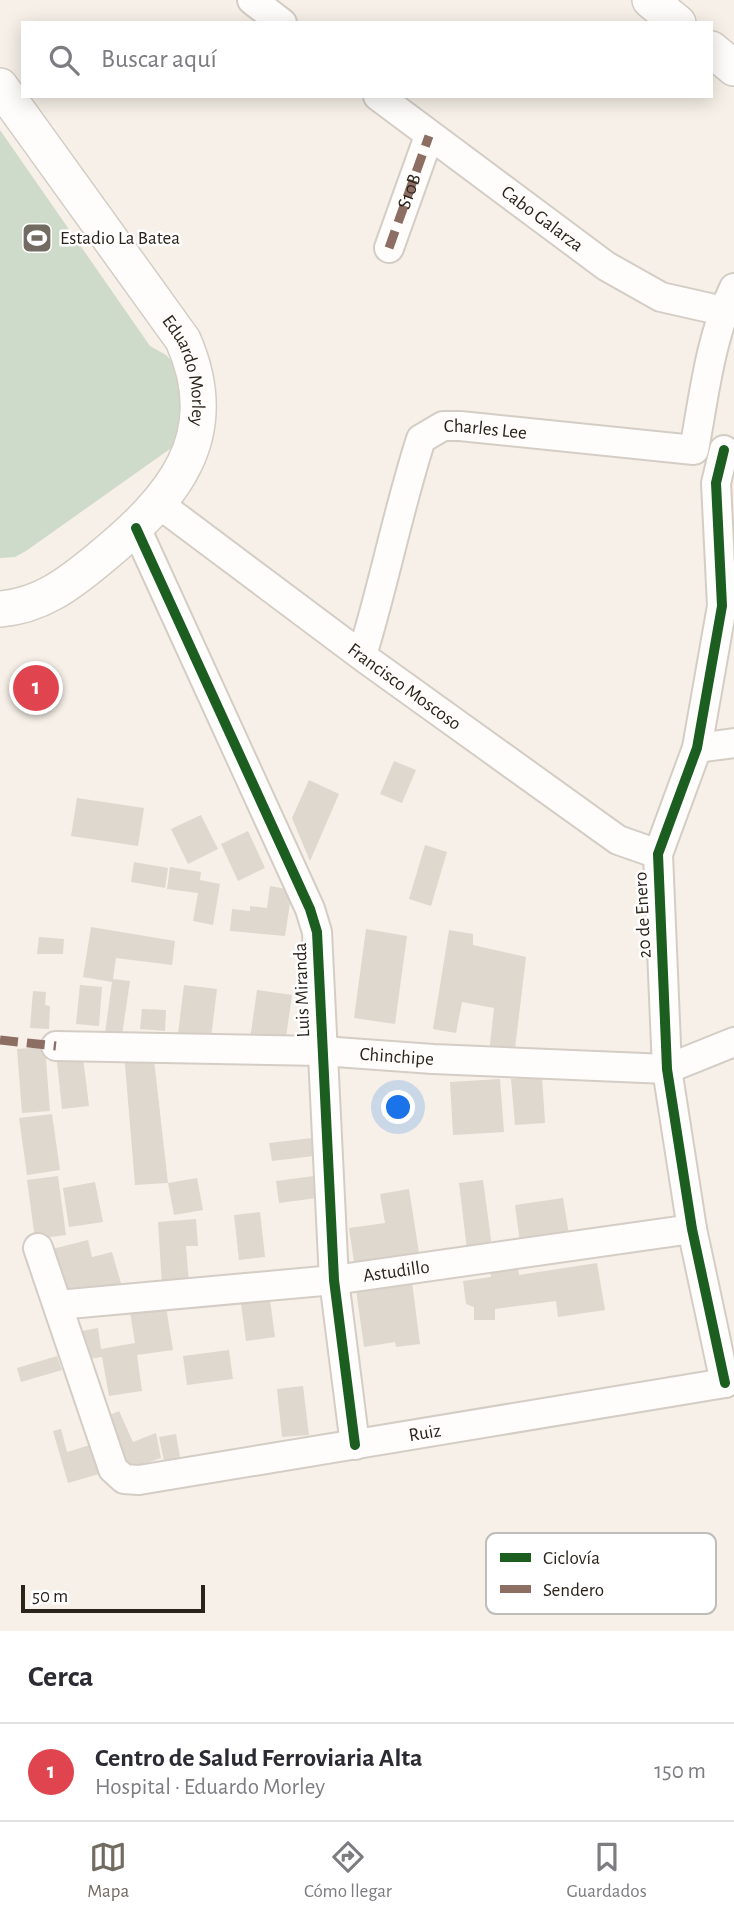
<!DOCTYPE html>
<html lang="es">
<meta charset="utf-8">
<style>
:root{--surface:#fff;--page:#f7f7f7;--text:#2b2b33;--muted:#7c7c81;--line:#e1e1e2;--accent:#716b62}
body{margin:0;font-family:"Alegreya Sans",sans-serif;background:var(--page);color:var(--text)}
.scale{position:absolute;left:21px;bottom:18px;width:184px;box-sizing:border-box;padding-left:7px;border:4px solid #2a231a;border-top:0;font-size:19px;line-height:24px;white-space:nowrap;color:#2a231a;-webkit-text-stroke:5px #fff;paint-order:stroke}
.you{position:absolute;left:399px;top:1108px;width:24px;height:24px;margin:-18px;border:5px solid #fff;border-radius:50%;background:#1a73e8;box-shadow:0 0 0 10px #1a73e833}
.badge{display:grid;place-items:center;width:46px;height:46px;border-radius:50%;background:var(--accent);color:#fff;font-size:23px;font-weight:700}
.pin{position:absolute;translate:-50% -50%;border:4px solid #fff;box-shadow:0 2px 7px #0006}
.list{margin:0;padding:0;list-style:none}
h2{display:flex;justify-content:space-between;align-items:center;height:91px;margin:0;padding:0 28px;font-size:30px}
h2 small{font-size:23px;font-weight:400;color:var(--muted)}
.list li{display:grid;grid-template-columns:46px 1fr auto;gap:21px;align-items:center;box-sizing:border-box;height:98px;padding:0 28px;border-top:2px solid var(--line)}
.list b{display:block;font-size:26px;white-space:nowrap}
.list p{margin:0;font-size:23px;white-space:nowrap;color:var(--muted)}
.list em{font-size:23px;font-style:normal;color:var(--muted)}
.icon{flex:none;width:38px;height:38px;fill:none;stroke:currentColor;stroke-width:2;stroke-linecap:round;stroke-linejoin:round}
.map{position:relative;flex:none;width:734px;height:1631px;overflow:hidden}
.search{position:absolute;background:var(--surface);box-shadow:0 4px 18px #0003;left:21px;right:21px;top:21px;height:77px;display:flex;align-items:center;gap:18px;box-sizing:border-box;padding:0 24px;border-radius:0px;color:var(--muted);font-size:26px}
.sheet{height:189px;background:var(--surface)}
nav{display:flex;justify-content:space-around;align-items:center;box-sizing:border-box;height:98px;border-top:2px solid var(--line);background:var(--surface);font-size:19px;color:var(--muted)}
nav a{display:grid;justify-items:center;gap:4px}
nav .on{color:var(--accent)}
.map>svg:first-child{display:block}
.green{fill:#cfdbca}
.building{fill:#ded8cf}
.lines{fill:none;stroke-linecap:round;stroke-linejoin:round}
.minor-casing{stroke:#d4cdc5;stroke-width:32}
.tertiary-casing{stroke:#d4cdc5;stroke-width:38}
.minor{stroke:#fefdfc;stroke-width:28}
.tertiary{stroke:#fefdfc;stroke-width:35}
.quiet{stroke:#8d6e63;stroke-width:9;stroke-dasharray:18 9;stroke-linecap:butt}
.cycleway-casing{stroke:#fff;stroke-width:15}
.cycleway{stroke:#1b5e20;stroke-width:10}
.labels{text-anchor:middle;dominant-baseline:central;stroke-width:5;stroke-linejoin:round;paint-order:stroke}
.street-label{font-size:19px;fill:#2a231a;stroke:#fff}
.poi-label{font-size:19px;fill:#2a231a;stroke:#fff;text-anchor:start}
.key{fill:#fff;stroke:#bfbdba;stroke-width:2}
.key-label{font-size:19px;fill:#2a231a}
</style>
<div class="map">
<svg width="734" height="1631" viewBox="0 0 734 1631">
<rect width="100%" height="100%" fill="#f6f0e8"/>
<polygon class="green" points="0,130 150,346 166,355 178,368 184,439 26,551 15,557 0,558"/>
<g class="building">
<polygon points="394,761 416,770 402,803 380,794"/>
<polygon points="309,780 339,794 310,861 292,818"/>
<polygon points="77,798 144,808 138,846 71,836"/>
<polygon points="201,815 218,849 188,864 171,829"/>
<polygon points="248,831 265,868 238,881 221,844"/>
<polygon points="425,845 447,852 431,906 409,899"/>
<polygon points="134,862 168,868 165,888 131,882"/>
<polygon points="170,867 201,872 200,880 220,884 213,925 193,921 198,893 167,889"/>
<polygon points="270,886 292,890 285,936 230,931 232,909 250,911 250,906 267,908"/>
<polygon points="91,927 175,941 172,965 116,958 113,979 130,981 122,1035 105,1033 112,982 83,977"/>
<polygon points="366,929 407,936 395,1024 354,1018"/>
<polygon points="449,930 473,934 473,945 526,957 514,1057 489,1054 494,1008 462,1002 456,1033 433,1029"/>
<polygon points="39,937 64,939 63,954 37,954"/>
<polygon points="80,985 102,987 99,1026 76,1024"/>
<polygon points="184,985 217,989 211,1038 178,1034"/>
<polygon points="257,990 292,995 285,1044 250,1039"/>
<polygon points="33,991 46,992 45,1005 50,1006 49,1029 30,1028"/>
<polygon points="142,1009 166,1010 165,1031 140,1029"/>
<polygon points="45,1047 50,1111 22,1113 17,1049"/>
<polygon points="82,1050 89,1106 62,1109 56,1053"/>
<polygon points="153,1051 168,1183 135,1185 124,1053"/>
<polygon points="542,1077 545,1123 515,1125 511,1079"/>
<polygon points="500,1079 504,1132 453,1135 450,1082"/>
<polygon points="52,1114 60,1170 27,1175 19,1118"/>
<polygon points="312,1138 314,1156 272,1161 269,1143"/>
<polygon points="58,1176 66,1235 35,1239 27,1180"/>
<polygon points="314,1176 317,1198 279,1203 276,1181"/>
<polygon points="197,1178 203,1210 174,1215 168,1183"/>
<polygon points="483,1180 492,1247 467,1250 459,1183"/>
<polygon points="95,1182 103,1222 69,1227 63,1188"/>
<polygon points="409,1189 419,1253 354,1262 349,1228 385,1223 380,1194"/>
<polygon points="563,1198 569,1235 520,1242 515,1205"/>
<polygon points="260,1212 265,1257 239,1260 234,1215"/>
<polygon points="196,1219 198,1246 186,1246 189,1283 162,1285 158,1222"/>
<polygon points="88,1240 92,1257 112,1252 122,1287 65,1302 52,1249"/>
<polygon points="597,1263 605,1310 558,1317 556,1301 495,1309 495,1320 474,1320 474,1307 466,1304 463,1281 491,1277 490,1271 518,1267 519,1275"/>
<polygon points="412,1282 420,1344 396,1347 395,1342 364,1347 356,1290"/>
<polygon points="270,1300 275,1337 246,1341 241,1304"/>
<polygon points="166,1307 173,1350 137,1355 142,1391 109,1396 102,1357 82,1360 77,1332 98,1328 101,1349 135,1343 130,1312"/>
<polygon points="229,1350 233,1379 187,1385 183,1356"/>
<polygon points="57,1356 62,1370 21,1382 17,1368"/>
<polygon points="303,1386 309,1435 282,1437 277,1389"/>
<polygon points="119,1411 133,1442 156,1433 161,1458 123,1471 103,1418"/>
<polygon points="61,1429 67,1452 93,1444 102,1473 68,1483 53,1431"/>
<polygon points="176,1434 180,1457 164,1461 159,1437"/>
</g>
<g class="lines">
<g class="minor-casing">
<g id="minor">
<polyline points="252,0 282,23"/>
<path id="s1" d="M378,96L606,266L661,297L723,311"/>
<polyline points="389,248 429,136"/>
<polyline points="724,450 716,483 722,606 697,748 658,854 667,1069 692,1229 725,1383"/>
<path id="s2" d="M159,504L366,659L618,840L658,854"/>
<polyline points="136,528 310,909 317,932 334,1280 355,1445"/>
<path id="s3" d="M362,655C384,584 398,510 421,439L443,426H460L694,450C704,396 710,338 734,288"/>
<polyline points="697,748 734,743"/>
<path id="s4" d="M56,1046L322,1051L433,1059L667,1069L734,1042"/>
<path id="s5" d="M38,1248L113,1469L124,1479L139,1480L725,1383L734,1378"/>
<path id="s6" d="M58,1305L334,1280L692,1229"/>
</g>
</g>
<g class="tertiary-casing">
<g id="tertiary">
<polyline points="650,0 678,23"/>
<polyline points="711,49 734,68"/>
<path id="s7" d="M0,86L183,340C226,438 172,499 99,559C69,584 40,606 0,609"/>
</g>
</g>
<use href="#minor" class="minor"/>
<use href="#tertiary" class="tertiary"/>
<g class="quiet">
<path id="s8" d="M389,248L429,136"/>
<polyline points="0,1040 56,1046"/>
</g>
<g class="cycleway-casing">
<g id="cycleway">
<polyline points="724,450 716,483 722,606 697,748 658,854 667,1069 692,1229 725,1383"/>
<polyline points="136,528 310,909 317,932 334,1280 355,1445"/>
</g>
</g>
<use href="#cycleway" class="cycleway"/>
</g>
<defs>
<g id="stadium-square" transform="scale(1.575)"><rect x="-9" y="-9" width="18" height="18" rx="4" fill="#716b62" stroke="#fff"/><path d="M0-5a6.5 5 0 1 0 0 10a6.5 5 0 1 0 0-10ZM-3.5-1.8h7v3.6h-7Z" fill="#fff"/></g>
</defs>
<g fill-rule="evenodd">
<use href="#stadium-square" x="37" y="238"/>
</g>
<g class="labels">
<g class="street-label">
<text stroke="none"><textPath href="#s8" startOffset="60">S10B</textPath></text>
<text stroke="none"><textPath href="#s1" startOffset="205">Cabo Galarza</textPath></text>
<text stroke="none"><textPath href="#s7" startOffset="343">Eduardo Morley</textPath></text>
<text stroke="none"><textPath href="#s3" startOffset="292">Charles Lee</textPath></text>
<text stroke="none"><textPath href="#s2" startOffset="306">Francisco Moscoso</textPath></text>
<text transform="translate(643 915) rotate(-93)">20 de Enero</text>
<text transform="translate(302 990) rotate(-92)">Luis Miranda</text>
<text stroke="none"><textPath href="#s4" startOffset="341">Chinchipe</textPath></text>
<text stroke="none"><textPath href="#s6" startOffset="340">Astudillo</textPath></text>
<text stroke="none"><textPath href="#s5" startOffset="553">Ruiz</textPath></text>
</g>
<g class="poi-label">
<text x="60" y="238">Estadio La Batea</text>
</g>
</g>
<rect x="486" y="1533" width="230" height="81" rx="10" class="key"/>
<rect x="500" y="1553" width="31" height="9" fill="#1b5e20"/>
<rect x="500" y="1585" width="31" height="8" fill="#8d6e63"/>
<g class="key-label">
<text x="543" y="1564">Ciclovía</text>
<text x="543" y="1596">Sendero</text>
</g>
</svg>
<div class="scale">50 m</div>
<div class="you"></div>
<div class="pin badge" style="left:36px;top:688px;background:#e0444e">1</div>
<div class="search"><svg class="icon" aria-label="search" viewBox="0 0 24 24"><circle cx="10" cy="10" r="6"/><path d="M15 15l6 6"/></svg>Buscar aquí</div>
</div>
<section class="sheet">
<h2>Cerca<small></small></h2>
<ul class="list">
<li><span class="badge" style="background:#e0444e">1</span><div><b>Centro de Salud Ferroviaria Alta</b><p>Hospital · Eduardo Morley</p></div><em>150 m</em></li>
</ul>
</section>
<nav>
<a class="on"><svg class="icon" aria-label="map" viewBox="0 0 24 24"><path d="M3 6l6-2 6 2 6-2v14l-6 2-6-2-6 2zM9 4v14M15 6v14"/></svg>Mapa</a>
<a><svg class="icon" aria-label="directions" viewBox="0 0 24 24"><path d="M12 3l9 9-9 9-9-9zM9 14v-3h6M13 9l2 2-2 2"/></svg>Cómo llegar</a>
<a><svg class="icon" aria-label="saved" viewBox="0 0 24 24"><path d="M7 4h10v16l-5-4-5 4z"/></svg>Guardados</a>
</nav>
